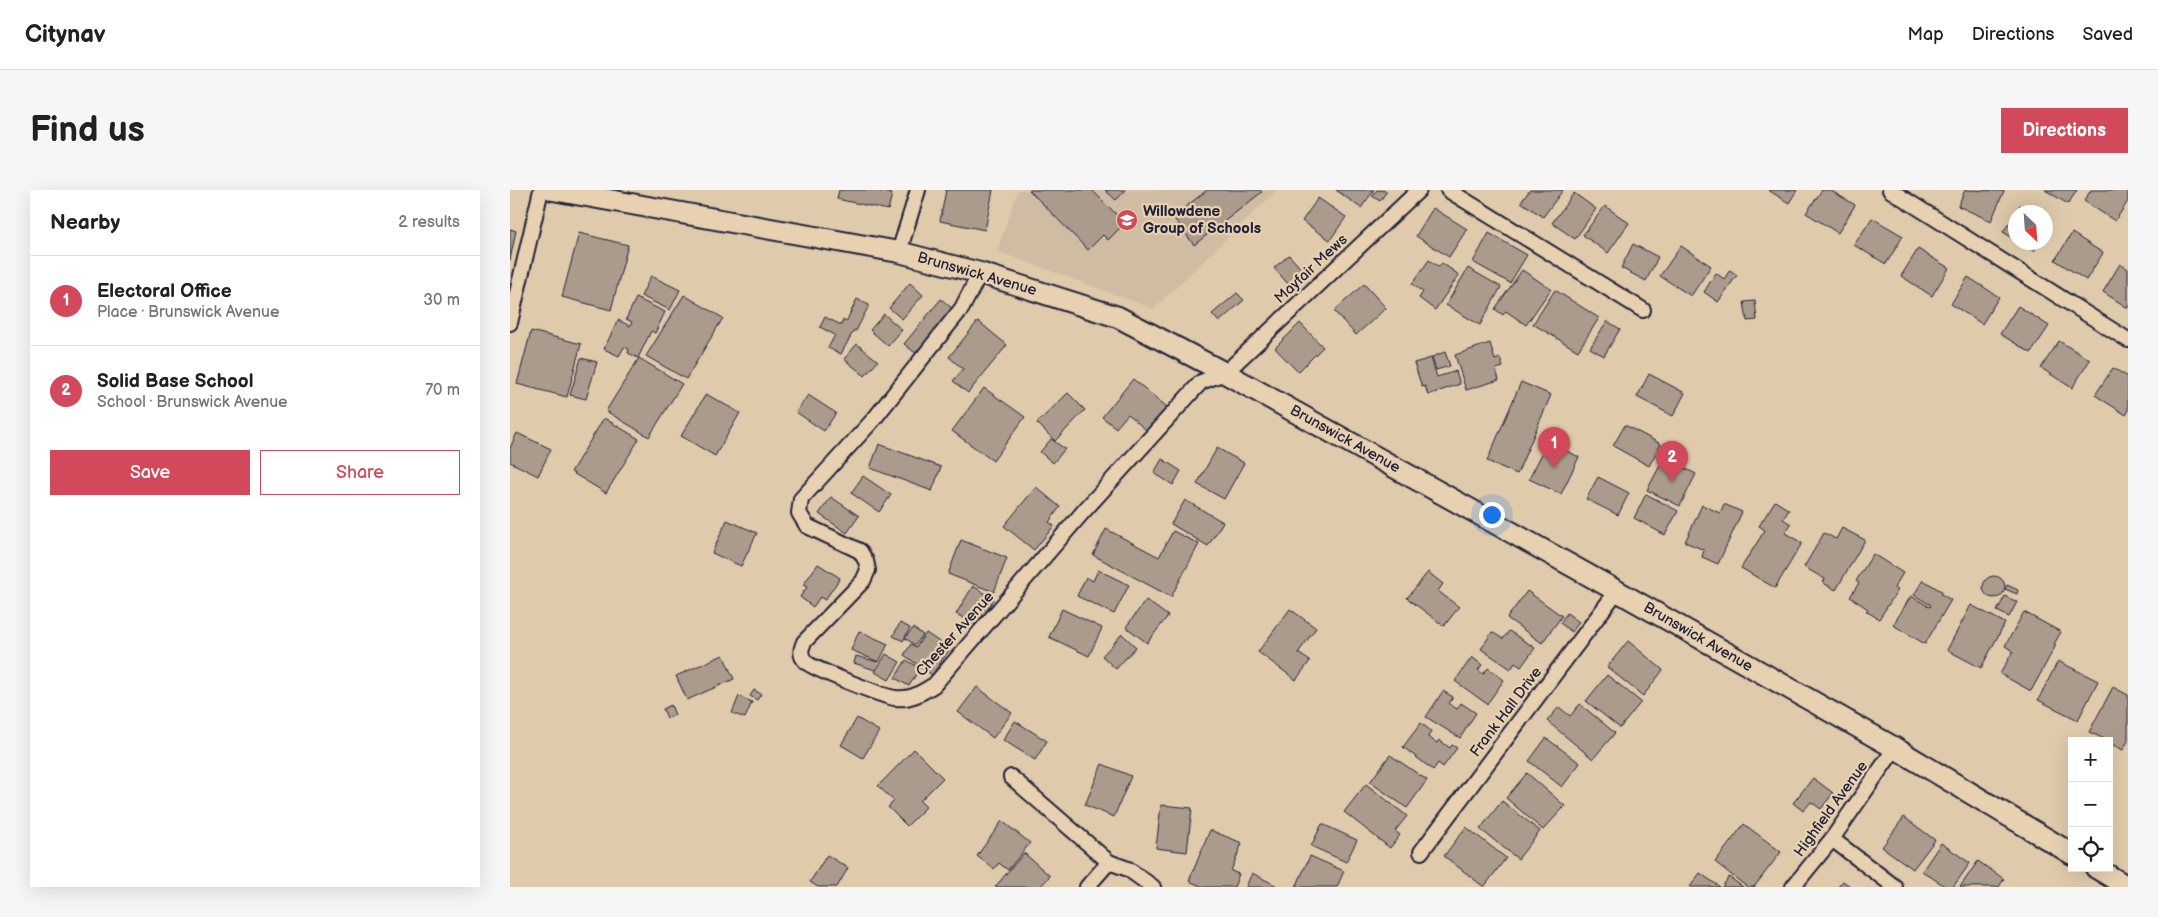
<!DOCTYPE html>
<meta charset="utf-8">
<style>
:root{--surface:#fff;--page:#f6f6f6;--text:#202124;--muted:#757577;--line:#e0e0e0;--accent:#d1495b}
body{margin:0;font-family:"Balsamiq Sans",sans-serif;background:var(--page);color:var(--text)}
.controls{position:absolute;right:15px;bottom:15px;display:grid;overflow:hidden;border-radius:0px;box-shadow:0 5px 20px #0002}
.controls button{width:45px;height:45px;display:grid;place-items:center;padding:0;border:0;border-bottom:1px solid var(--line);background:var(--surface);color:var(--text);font:25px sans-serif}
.compass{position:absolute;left:1498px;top:15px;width:45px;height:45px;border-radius:50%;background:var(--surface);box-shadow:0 5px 20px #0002;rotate:155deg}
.you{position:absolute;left:981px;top:324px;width:18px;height:18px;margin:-12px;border:4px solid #fff;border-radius:50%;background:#1a73e8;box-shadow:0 0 0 8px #1a73e833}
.badge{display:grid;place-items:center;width:32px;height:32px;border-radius:50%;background:var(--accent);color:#fff;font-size:16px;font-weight:700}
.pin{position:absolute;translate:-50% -41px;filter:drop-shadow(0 1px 2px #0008)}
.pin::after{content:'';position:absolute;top:26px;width:18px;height:15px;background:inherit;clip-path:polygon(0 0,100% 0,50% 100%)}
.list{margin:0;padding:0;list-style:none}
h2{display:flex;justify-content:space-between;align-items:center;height:65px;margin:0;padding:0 20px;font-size:21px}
h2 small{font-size:16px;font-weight:400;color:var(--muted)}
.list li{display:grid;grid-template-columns:32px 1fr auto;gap:15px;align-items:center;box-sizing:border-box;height:90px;padding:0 20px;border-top:1px solid var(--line)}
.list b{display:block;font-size:19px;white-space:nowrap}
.list p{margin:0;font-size:16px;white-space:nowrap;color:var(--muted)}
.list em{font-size:16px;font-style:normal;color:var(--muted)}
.actions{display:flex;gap:10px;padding:15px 20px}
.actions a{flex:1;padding:11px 0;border:1px solid var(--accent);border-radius:0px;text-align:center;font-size:18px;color:var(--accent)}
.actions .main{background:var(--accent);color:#fff}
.icon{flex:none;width:28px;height:28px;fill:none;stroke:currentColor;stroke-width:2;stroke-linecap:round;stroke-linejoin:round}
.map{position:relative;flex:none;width:1618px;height:697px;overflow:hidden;border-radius:0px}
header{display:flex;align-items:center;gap:30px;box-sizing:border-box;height:70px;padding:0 25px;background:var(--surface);border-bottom:1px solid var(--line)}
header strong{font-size:24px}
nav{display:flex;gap:28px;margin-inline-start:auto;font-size:18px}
.intro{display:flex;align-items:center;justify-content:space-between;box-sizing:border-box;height:120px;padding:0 30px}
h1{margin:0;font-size:35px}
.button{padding:12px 22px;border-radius:0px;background:var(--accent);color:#fff;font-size:18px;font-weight:700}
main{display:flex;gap:30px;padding:0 30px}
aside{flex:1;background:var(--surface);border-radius:0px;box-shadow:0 5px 20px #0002}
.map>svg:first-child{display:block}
.built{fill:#cfbca2}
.building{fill:#ab9b8c;stroke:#22223b}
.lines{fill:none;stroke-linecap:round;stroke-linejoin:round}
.street-casing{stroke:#22223b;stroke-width:18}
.secondary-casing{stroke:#22223b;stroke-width:24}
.street{stroke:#e7d1b0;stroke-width:14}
.secondary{stroke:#e7d1b0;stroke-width:20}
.labels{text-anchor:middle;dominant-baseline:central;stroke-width:4.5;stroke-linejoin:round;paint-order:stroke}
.poi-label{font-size:15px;font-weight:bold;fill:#22223b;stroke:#e7d1b0;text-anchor:start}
.street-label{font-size:15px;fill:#22223b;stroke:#e7d1b0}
</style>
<header>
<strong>Citynav</strong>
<nav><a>Map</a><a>Directions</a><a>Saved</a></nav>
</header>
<div class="intro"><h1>Find us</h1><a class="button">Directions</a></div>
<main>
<aside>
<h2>Nearby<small>2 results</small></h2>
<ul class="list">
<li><span class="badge">1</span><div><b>Electoral Office</b><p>Place · Brunswick Avenue</p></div><em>30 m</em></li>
<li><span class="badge">2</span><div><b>Solid Base School</b><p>School · Brunswick Avenue</p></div><em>70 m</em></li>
</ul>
<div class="actions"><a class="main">Save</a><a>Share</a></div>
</aside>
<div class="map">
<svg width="1618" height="697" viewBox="0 0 1618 697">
<rect width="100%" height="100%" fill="#dfcaab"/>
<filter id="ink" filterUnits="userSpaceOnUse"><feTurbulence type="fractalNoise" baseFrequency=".02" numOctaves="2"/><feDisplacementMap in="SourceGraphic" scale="10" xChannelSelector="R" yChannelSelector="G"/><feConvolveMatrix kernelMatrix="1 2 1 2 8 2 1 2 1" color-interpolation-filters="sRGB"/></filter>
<g filter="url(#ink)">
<polygon class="built" points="508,0 767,0 644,119 487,61"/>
<g class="building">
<polygon points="329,0 363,0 382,4 378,20 327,9"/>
<polygon points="436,0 483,0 475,40 430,31"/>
<polygon points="519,0 582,0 615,33 598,50 593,45 578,60"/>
<polygon points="595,0 616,0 606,10"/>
<polygon points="697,0 750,0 752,2 684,55 663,27"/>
<polygon points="826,0 864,0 851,18"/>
<polygon points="867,0 877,1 870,11 862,6"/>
<polygon points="1020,0 1053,0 1033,27 1011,12"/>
<polygon points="1258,0 1287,0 1279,13"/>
<polygon points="1312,0 1320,0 1345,15 1328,43 1296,23"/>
<polygon points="1455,0 1494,1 1481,31 1448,16"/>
<polygon points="1535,0 1567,0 1558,14"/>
<polygon points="1581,0 1618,0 1618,11 1605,31 1574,11"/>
<polygon points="1064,3 1086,19 1065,49 1042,33"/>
<polygon points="808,8 836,27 820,50 792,31"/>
<polygon points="1510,15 1523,22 1506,22"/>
<polygon points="1095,16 1119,33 1098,63 1073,45"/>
<polygon points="923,18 957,39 939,67 906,46"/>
<polygon points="1506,23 1506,50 1493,42"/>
<polygon points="1362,28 1393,46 1376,74 1344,55"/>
<polygon points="0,39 6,41 0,70"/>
<polygon points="69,43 118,55 101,120 52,107"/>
<polygon points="979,43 1017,65 1000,93 963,72"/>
<polygon points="1562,43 1593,63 1576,90 1545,70"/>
<polygon points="1510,52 1530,52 1524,61"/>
<polygon points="1123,54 1148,67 1136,91 1111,78"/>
<polygon points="1171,56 1201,76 1181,106 1150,86"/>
<polygon points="1408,59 1439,78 1422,106 1391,86"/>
<polygon points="779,65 794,82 779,95 764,78"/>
<polygon points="919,70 929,77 932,73 949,85 925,120 909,108 913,102 902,94"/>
<polygon points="1610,74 1618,79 1618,118 1593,102"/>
<polygon points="958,78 991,97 970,135 936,115"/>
<polygon points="1012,80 1041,99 1016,135 996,121 993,125 985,119"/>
<polygon points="1220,80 1227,85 1208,112 1194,102 1206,83 1214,89"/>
<polygon points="141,86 170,100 160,120 131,106"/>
<polygon points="1458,87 1489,107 1472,134 1441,114"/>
<polygon points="400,93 413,105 392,129 379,118"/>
<polygon points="854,94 876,118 846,145 824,121"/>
<polygon points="1045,100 1089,128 1068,161 1023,134"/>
<polygon points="727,103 734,110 709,132 702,124"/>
<polygon points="174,105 213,128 176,189 136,166"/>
<polygon points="126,108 155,122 145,143 141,141 128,168 118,163 119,159 114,157 109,166 94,159 108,130 120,136 122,132 116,129"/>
<polygon points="347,109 359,115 346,141 344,140 331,164 318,158 325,145 310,137 315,127 331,135 333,130 336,132"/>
<polygon points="431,109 444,120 408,165 394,154"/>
<polygon points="1245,111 1247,130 1237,131 1234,112"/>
<polygon points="1508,116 1539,136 1521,163 1490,144"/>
<polygon points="374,124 392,140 378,156 360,140"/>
<polygon points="468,131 497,155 458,203 443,191 453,179 439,167"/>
<polygon points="1097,131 1110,139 1094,166 1080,158"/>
<polygon points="790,133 813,157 788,182 765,158"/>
<polygon points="21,141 71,154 57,207 7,194"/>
<polygon points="1549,151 1580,170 1562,198 1531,178"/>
<polygon points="980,153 985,170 990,168 993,177 986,179 989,190 956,200 945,165"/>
<polygon points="347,154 368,171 355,186 334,169"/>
<polygon points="935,162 940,176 926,180 922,167"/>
<polygon points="71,168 87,172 76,209 60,205"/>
<polygon points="129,168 172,194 139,247 96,221"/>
<polygon points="921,168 927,187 946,181 950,194 918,205 915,196 912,197 904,173"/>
<polygon points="1603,178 1618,187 1618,222 1616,225 1585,205"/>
<polygon points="1139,184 1175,203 1163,226 1127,207"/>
<polygon points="623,189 657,217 637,241 618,224 606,238 592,227"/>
<polygon points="1011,192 1041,205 1007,284 977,271"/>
<polygon points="474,198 515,227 483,271 442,241"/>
<polygon points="558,203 575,220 545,251 527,233"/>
<polygon points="196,204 230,223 205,266 171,246"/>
<polygon points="298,205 326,223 314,241 286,222"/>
<polygon points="94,228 129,249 96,303 61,282"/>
<polygon points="1115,235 1151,254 1139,276 1103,256"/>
<polygon points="7,243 41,259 28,286 0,272 0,258"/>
<polygon points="541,249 555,259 543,273 530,262"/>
<polygon points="1038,252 1069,267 1051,304 1019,289"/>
<polygon points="369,254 431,277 422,301 360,278"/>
<polygon points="707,258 734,273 714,309 687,294"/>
<polygon points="1154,268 1186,284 1170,316 1137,300"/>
<polygon points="652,269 671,281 663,295 644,283"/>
<polygon points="353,286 381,305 369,322 341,303"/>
<polygon points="1088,287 1119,303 1108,325 1076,309"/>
<polygon points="526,297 550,317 539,332 544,336 524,360 494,336"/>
<polygon points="1136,304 1168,321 1155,345 1124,328"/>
<polygon points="321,307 349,326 337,343 309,324"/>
<polygon points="675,310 713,332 698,356 661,334"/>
<polygon points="1265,311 1279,320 1273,329 1281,334 1275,343 1292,353 1265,398 1231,378 1255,340 1249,336"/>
<polygon points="1214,314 1232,322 1208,374 1192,367 1194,360 1175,352 1192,315 1210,323"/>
<polygon points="217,330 247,343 231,376 202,363"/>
<polygon points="1332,338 1355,350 1326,400 1313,393 1315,389 1294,377 1314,343 1326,349"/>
<polygon points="596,339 649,367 663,341 689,354 661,407 583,365"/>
<polygon points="451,350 497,368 484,402 438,384"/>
<polygon points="1363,364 1393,383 1384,398 1388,400 1369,429 1356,421 1358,419 1340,407 1349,393 1346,391"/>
<polygon points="308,374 330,388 315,410 310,407 303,417 290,407 297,397 293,395"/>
<polygon points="588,380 619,395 604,424 567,406 576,387 583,391"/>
<polygon points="918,382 933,394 928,401 949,417 934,436 897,408"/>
<circle cx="1484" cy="397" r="11"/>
<polygon points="1413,390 1433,402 1431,404 1441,410 1415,454 1383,435 1401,406 1420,417 1421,415 1404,405"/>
<polygon points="1497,395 1508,400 1507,404 1495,399"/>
<polygon points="463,396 484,409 468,436 446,424"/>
<polygon points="1017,401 1052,426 1032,453 997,428"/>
<polygon points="1495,406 1507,412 1499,427 1487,421"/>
<polygon points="636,410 658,426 637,453 616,437"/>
<polygon points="1461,415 1495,433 1471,478 1437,460"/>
<polygon points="552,419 592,438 579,466 539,447"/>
<polygon points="780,419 806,438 788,463 800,471 786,490 748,462"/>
<polygon points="1514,422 1551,442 1544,454 1546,455 1521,501 1490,484 1503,461 1495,456"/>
<polygon points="1057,423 1069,432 1062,442 1050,433"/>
<polygon points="390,433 400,438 393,451 383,446"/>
<polygon points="403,438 413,445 405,455 395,448"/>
<polygon points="349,441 378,454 369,472 341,460"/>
<polygon points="999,441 1025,458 1011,477 1005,473 1001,479 971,459 982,442 993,449"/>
<polygon points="416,443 440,459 422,485 394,465 401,454 406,457"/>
<polygon points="612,444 626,457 606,479 592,466"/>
<polygon points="1118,451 1153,480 1133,506 1097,477"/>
<polygon points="376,464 390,472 379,490 365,482"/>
<polygon points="213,465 224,489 177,510 166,486"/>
<polygon points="346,466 368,472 365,480 344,473"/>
<polygon points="962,467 972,475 968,480 973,484 978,478 994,490 977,514 945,491"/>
<polygon points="396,470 410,478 399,496 385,488"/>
<polygon points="1548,471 1588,491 1568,530 1528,510"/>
<polygon points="1097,485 1131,512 1110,538 1076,511"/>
<polygon points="467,497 502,523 483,548 448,522"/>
<polygon points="1603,497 1618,505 1618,551 1613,560 1599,553 1599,551 1579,542"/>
<polygon points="244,500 251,504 247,510 240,506"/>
<polygon points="933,501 943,507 939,514 947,519 951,513 966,523 950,548 916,527"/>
<polygon points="229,506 242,512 235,528 222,523"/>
<polygon points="1070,514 1105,543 1083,569 1037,531 1049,517 1060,526"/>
<polygon points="161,515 165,525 157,528 153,519"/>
<polygon points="347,528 369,541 353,568 331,555"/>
<polygon points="505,531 537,551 525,570 493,550"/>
<polygon points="911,533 921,541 918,547 927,553 929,550 940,558 942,555 947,558 933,577 928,573 923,580 893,557"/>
<polygon points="1036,548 1070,573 1052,597 1019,571"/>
<polygon points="404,559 433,588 410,611 416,617 397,636 378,617 384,611 368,596"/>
<polygon points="880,565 917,590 897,618 860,592"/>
<polygon points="592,574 621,586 604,627 575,615"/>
<polygon points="1017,583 1055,616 1033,640 996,608"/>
<polygon points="1303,588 1323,603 1311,619 1301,612 1293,621 1283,613"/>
<polygon points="856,594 897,626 885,641 890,645 880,658 834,622"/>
<polygon points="992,611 1030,641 1008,669 970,639"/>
<polygon points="651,615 682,618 677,662 646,658"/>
<polygon points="1394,627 1425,650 1403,679 1372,657"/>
<polygon points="492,631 520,653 498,680 489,673 484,679 467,666"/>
<polygon points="812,634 847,650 836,672 801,656"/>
<polygon points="1234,634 1271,662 1244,697 1237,697 1205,672"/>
<polygon points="956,637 996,668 974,697 934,666"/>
<polygon points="700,640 732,653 721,681 729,684 724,697 693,697 679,691"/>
<polygon points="1431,653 1460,673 1443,697 1436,697 1412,681"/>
<polygon points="514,663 540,686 530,697 485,697"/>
<polygon points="317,665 338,678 327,697 308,697 300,692"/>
<polygon points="800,666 834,681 827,697 786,697"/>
<polygon points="1468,671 1494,689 1489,697 1450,697"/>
<polygon points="742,683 767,696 767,697 736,697"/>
<polygon points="1190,683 1210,697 1180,697"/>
<polygon points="1219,687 1233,697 1212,697"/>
<polygon points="1333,691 1341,697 1328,697"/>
</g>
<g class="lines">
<g class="street-casing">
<g id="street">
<polyline points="938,0 1133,120"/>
<polyline points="1380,0 1618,150"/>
<polyline points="389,62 408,0"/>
<path d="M470,83L452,118L364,229L291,309L289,323L297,336L350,361L356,371L358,380L353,391L294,452C291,459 289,465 296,472C301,478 375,507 385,508C401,510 411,503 424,495L573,322L691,192L715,183L909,0"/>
<polyline points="0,133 31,0"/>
<polyline points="501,587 599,672 618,679 643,697"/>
<polyline points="1322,649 1385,697"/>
<polyline points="911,662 1107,401"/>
<polyline points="577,697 599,672"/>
<polyline points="1283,697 1322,649 1385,558"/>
</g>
</g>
<g class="secondary-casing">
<g id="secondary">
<polyline points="43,0 389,62 470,83 608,127 715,183 1107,401 1385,558 1562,664"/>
<polyline points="1586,678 1618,697"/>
</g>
</g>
<use href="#street" class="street"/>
<use href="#secondary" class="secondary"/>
</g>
</g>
<defs>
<g id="school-disc" transform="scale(1.125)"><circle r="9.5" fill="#d1495b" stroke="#e7d1b0"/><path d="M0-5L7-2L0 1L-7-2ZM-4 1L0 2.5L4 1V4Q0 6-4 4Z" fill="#fff"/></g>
</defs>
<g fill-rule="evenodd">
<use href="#school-disc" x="617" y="30"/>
</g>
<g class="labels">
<g class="poi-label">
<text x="633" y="21">Willowdene<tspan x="633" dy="17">Group of Schools</tspan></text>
</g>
<g class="street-label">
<text transform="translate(801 79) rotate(-43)">Mayfair Mews</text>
<text transform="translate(467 84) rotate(16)">Brunswick Avenue</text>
<text transform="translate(835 249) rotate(29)">Brunswick Avenue</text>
<text transform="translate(445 444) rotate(-48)">Chester Avenue</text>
<text transform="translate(1188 447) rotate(30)">Brunswick Avenue</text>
<text transform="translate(996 522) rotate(-53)">Frank Hall Drive</text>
<text transform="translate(1321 619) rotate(-54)">Highfield Avenue</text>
</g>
</g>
</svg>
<div class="controls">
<button>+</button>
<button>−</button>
<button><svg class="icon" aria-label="locate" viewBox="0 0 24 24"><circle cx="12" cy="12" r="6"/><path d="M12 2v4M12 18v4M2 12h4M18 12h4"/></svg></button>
</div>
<svg class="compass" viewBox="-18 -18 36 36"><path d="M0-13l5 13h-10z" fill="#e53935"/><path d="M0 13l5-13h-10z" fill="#757577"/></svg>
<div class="you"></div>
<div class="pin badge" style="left:1044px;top:278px">1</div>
<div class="pin badge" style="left:1162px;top:292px">2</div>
</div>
</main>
